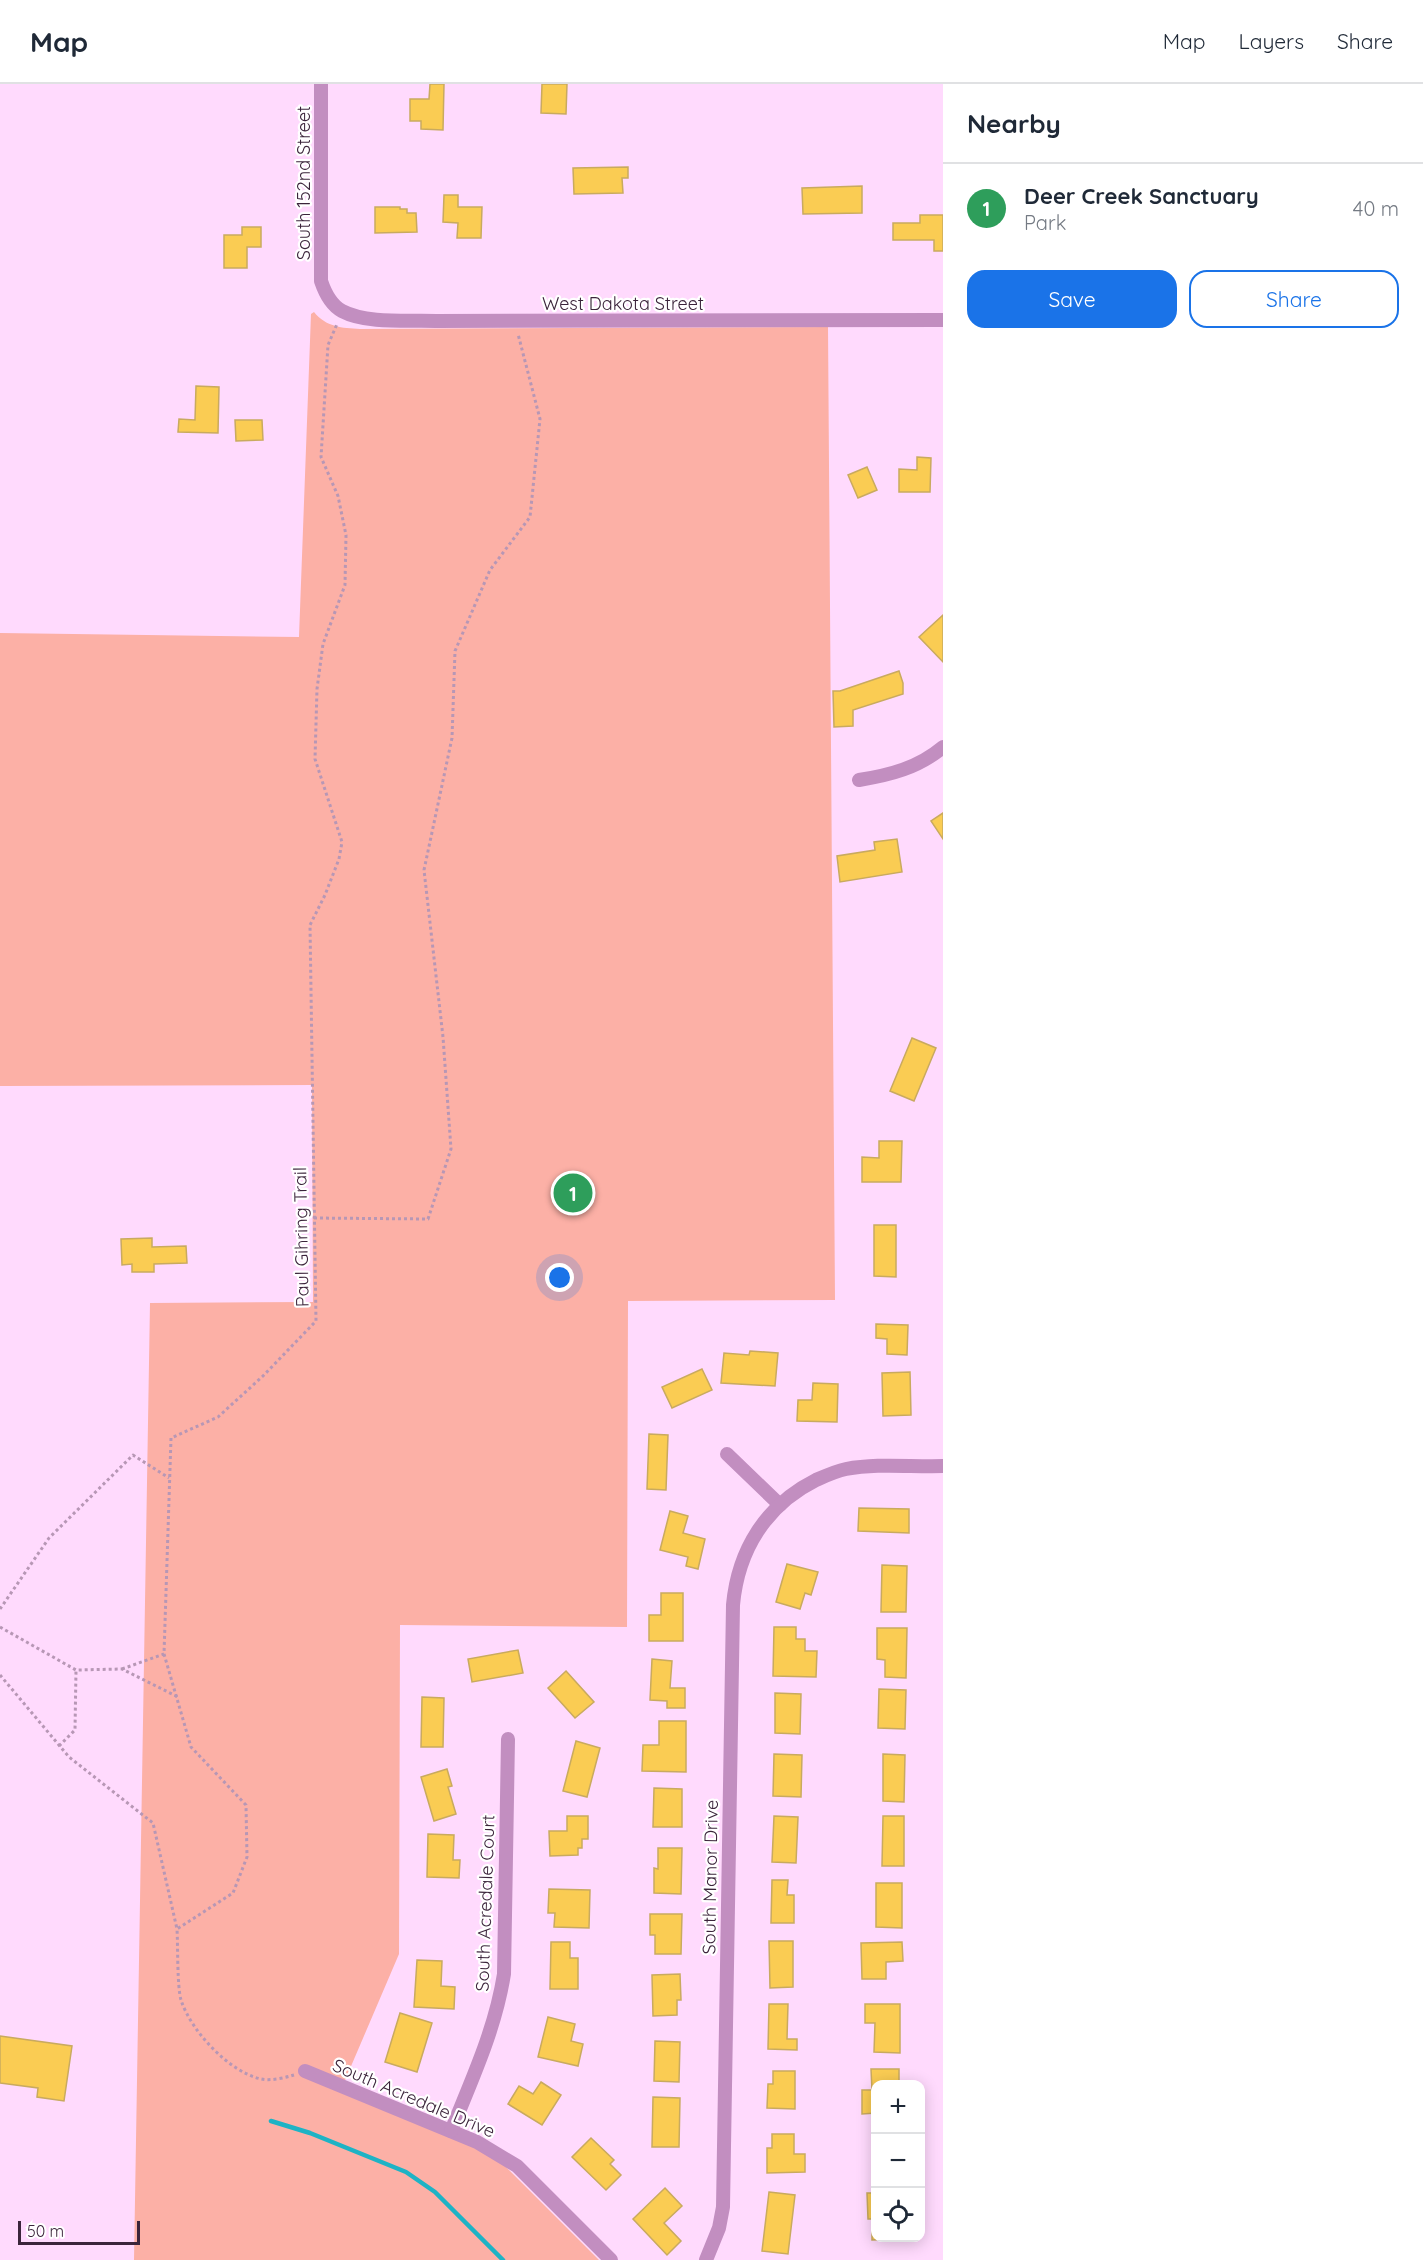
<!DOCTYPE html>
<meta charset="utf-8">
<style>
:root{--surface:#fff;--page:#f6f6f7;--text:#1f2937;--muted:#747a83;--line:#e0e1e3;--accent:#1a73e8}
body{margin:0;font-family:Quicksand,sans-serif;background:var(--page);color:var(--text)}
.controls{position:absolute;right:18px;bottom:18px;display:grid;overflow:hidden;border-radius:12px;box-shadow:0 3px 15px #0003}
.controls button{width:54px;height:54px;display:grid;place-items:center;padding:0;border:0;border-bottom:2px solid var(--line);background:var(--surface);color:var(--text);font:30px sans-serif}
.scale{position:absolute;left:18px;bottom:15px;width:122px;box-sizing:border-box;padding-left:6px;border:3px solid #3b243b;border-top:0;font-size:16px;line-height:21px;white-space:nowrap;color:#3b243b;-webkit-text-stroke:4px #fff;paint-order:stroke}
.you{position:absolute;left:560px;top:1194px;width:21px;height:21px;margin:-15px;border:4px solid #fff;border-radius:50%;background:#1a73e8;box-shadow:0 0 0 9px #1a73e833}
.badge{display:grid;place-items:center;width:39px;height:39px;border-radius:50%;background:var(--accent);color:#fff;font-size:20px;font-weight:700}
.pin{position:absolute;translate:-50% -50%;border:3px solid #fff;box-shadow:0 2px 6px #0006}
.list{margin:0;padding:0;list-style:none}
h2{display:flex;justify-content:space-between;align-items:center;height:78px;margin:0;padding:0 24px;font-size:26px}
h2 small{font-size:20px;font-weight:400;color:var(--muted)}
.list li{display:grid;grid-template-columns:39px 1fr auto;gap:18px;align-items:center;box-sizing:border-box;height:90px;padding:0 24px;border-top:2px solid var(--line)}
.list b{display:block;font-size:22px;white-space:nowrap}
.list p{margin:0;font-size:20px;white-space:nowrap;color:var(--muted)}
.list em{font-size:20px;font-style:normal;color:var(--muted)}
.actions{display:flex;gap:12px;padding:18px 24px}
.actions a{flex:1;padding:14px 0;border:2px solid var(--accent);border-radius:18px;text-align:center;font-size:21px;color:var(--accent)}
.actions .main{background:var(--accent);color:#fff}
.icon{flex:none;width:33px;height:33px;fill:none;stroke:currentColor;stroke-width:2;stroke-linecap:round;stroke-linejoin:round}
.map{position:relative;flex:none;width:943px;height:2176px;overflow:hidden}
header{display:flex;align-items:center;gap:36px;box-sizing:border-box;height:84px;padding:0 30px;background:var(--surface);border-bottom:2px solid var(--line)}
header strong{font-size:28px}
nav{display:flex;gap:33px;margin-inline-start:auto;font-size:21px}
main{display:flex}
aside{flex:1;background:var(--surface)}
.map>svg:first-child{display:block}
.green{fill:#fcb0a6}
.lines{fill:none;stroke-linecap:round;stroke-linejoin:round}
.stream{stroke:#1eb3c5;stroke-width:4.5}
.building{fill:#facc53;stroke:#c9aa5f;stroke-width:1.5}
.path{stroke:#b797b5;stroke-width:3;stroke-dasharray:3 3;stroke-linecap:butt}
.minor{stroke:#c28ec0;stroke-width:14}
.labels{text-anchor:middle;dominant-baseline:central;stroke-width:4.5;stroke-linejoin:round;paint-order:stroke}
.street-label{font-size:18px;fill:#3b243b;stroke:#fff}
</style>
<header>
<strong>Map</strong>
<nav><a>Map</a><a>Layers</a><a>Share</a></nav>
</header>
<main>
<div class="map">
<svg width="943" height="2176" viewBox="0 0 943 2176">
<rect width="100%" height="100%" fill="#ffdafd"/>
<path class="green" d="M314,228C326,243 342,244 360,245L828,243L835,1216L628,1217L627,1543L400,1541L399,1870L340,2008L475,2063L500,2077L599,2176H134L150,1219L313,1218L312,1001L0,1002V549L299,553L311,230Z"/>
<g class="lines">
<polyline class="stream" points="271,2037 310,2049 406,2088 435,2108 503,2176"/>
</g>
<g class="building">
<polygon points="430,0 444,0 443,46 421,45 421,37 410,37 410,15 429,15"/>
<polygon points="542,0 567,0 566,30 541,29"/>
<polygon points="628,83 628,94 622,94 623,109 574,110 573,84"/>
<polygon points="862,102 862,129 803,130 802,104"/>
<polygon points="444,111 458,111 458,123 482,123 481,154 457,154 458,139 443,138"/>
<polygon points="375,123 400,123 400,125 407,125 407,129 416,129 417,148 375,149"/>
<polygon points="920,131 943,131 943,167 934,167 934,156 893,156 893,139 920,139"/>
<polygon points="242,143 261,143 261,163 247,163 247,184 224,184 224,151 242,151"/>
<polygon points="196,302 219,303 218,349 178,348 179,335 195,336"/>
<polygon points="235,336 262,336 263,356 236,357"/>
<polygon points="917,373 931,374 930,408 899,408 899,385 917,386"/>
<polygon points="867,383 877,406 858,414 848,391"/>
<polygon points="943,531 943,578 919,553"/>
<polygon points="899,587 903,599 903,610 853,626 853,642 834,643 833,607 840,607"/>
<polygon points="943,729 943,755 931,737"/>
<polygon points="897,755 902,788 840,798 837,772 875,766 874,758"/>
<polygon points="912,954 936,964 914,1017 890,1007"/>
<polygon points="879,1057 902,1057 901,1098 862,1098 862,1073 879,1074"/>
<polygon points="874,1141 896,1141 896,1193 874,1192"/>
<polygon points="152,1154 152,1163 186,1162 187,1179 154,1180 154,1188 132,1188 132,1180 122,1181 121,1155"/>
<polygon points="876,1240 908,1241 907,1271 887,1270 887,1255 876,1254"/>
<polygon points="750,1267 778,1269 775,1302 721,1299 724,1269 749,1271"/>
<polygon points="702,1285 712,1306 672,1324 662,1303"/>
<polygon points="910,1288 911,1331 883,1332 882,1289"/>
<polygon points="813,1299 838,1300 837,1338 797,1337 798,1316 812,1316"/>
<polygon points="649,1350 668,1351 666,1406 647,1405"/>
<polygon points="859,1424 909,1425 909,1449 858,1447"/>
<polygon points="670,1427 688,1432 683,1449 705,1455 698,1485 686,1482 688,1473 660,1466"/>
<polygon points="787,1480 818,1488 811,1511 805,1509 800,1525 776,1518"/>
<polygon points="882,1481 907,1482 906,1528 881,1528"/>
<polygon points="661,1509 683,1509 683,1557 649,1557 649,1531 661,1531"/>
<polygon points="774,1543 796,1543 796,1555 805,1555 805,1567 817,1567 816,1593 773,1592"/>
<polygon points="877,1544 907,1544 906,1594 885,1593 885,1576 877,1575"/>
<polygon points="518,1566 523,1589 472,1598 468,1575"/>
<polygon points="652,1575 672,1577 670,1604 685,1604 685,1624 667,1624 667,1617 650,1616"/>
<polygon points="566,1587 594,1618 575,1634 548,1604"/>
<polygon points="879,1605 906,1606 905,1645 878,1644"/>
<polygon points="775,1609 801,1610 800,1650 775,1649"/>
<polygon points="422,1613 444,1614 443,1663 421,1663"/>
<polygon points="659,1637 686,1637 686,1688 642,1687 643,1661 659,1661"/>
<polygon points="576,1657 600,1664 587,1713 563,1707"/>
<polygon points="774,1670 802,1671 801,1713 773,1712"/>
<polygon points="883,1670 905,1671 904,1718 883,1717"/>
<polygon points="447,1685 452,1702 448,1703 456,1730 434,1737 421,1693"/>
<polygon points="654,1704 682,1705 682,1743 653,1743"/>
<polygon points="567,1732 588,1732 588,1755 582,1755 582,1764 578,1764 578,1771 550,1772 549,1747 567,1747"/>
<polygon points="774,1732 798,1733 796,1779 772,1778"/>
<polygon points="883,1732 904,1732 904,1782 882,1782"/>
<polygon points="428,1750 454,1751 453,1776 460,1776 459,1794 427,1793"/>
<polygon points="658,1764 682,1764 681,1810 654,1809 654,1784 658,1785"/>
<polygon points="772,1796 788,1796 787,1811 794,1811 794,1839 771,1839"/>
<polygon points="876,1799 902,1799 902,1844 876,1843"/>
<polygon points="549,1805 590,1806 589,1844 554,1843 555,1829 548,1829"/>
<polygon points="650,1830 682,1830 681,1870 655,1870 655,1851 650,1851"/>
<polygon points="769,1857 793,1857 793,1903 770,1904"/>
<polygon points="551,1858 570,1858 570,1874 578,1874 578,1905 550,1905"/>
<polygon points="902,1858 903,1877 886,1878 886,1895 862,1895 861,1859"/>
<polygon points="417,1876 442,1877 441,1902 455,1903 454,1925 414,1923"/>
<polygon points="680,1890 681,1916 677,1916 677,1931 653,1932 652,1891"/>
<polygon points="769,1920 788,1920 787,1955 797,1955 797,1966 768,1965"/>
<polygon points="865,1920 900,1920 900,1969 874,1968 875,1939 865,1939"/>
<polygon points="400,1929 432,1939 417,1988 385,1978"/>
<polygon points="548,1933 575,1940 571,1957 583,1960 578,1982 538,1973"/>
<polygon points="0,1952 72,1962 64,2017 37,2013 38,2004 0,1999"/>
<polygon points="655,1957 680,1958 679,1998 654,1997"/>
<polygon points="871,1985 899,1985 899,2000 876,2000 876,2029 862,2030 862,2006 872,2006"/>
<polygon points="773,1987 795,1987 795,2025 767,2024 768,2000 773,2000"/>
<polygon points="541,1998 561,2011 542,2041 508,2020 519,2002 533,2010"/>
<polygon points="653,2013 680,2014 679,2063 652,2063"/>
<polygon points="772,2050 794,2050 794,2070 805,2070 805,2088 767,2089 767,2064 772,2064"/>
<polygon points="591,2054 614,2076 610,2080 621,2091 606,2106 572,2073"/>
<polygon points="665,2104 682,2122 664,2139 681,2157 667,2171 633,2135"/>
<polygon points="769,2108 795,2111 788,2170 762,2167"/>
<polygon points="867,2109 876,2109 876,2154 899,2154 899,2155 872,2156 872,2135 868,2135"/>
</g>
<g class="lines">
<g class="path">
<polyline points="314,1134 428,1135 451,1065 443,953 424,786 452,654 455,567 490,486 530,433 540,335 518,250"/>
<polyline points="0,1525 49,1454 133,1371 169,1394"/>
<polyline points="0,1543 76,1586 122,1585 178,1613"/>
<polyline points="122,1585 164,1570"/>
<polyline points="0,1591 69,1673 153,1739 177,1845"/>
<polyline points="59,1662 75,1646 76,1586"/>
<path d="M294,1991C284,1994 271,1997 261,1995C229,1988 191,1947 181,1916C177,1902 178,1862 177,1845L233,1809L247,1773L246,1721L191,1663L164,1570L171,1354L218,1333L263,1292L316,1237L310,841L325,811L339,775L342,758L315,675L317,605L323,560L345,501L346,451L338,412L321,373L328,261L337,240"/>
</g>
<g class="minor">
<path d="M321,0V197C325,209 331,221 342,227C366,240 409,236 436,237L943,236"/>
<path d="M859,696C890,691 918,684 943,663"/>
<polyline points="727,1370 780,1421"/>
<polyline points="305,1987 477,2058 517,2082 611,2176"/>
<path d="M451,2047C472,1995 495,1946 504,1890L508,1655"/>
<path d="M706,2176L719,2144L723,2123L733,1521C738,1466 766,1421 816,1396C825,1392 836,1387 846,1385C877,1379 911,1383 943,1382"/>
</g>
</g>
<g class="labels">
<g class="street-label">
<text transform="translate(303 99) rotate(-90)">South 152nd Street</text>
<text x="623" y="219">West Dakota Street</text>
<text transform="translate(301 1153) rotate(-91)">Paul Gihring Trail</text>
<text transform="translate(710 1793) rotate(-89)">South Manor Drive</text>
<text transform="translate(485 1819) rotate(-88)">South Acredale Court</text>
<text transform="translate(414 2014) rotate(23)">South Acredale Drive</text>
</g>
</g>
</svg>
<div class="controls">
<button>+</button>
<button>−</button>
<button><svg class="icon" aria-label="locate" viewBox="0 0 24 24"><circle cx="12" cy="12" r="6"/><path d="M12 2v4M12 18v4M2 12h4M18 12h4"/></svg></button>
</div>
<div class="scale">50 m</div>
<div class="you"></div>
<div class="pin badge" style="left:573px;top:1109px;background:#2e9e5b">1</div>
</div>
<aside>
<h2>Nearby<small></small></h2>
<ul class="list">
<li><span class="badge" style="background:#2e9e5b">1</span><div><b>Deer Creek Sanctuary</b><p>Park</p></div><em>40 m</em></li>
</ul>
<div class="actions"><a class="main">Save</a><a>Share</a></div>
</aside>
</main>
